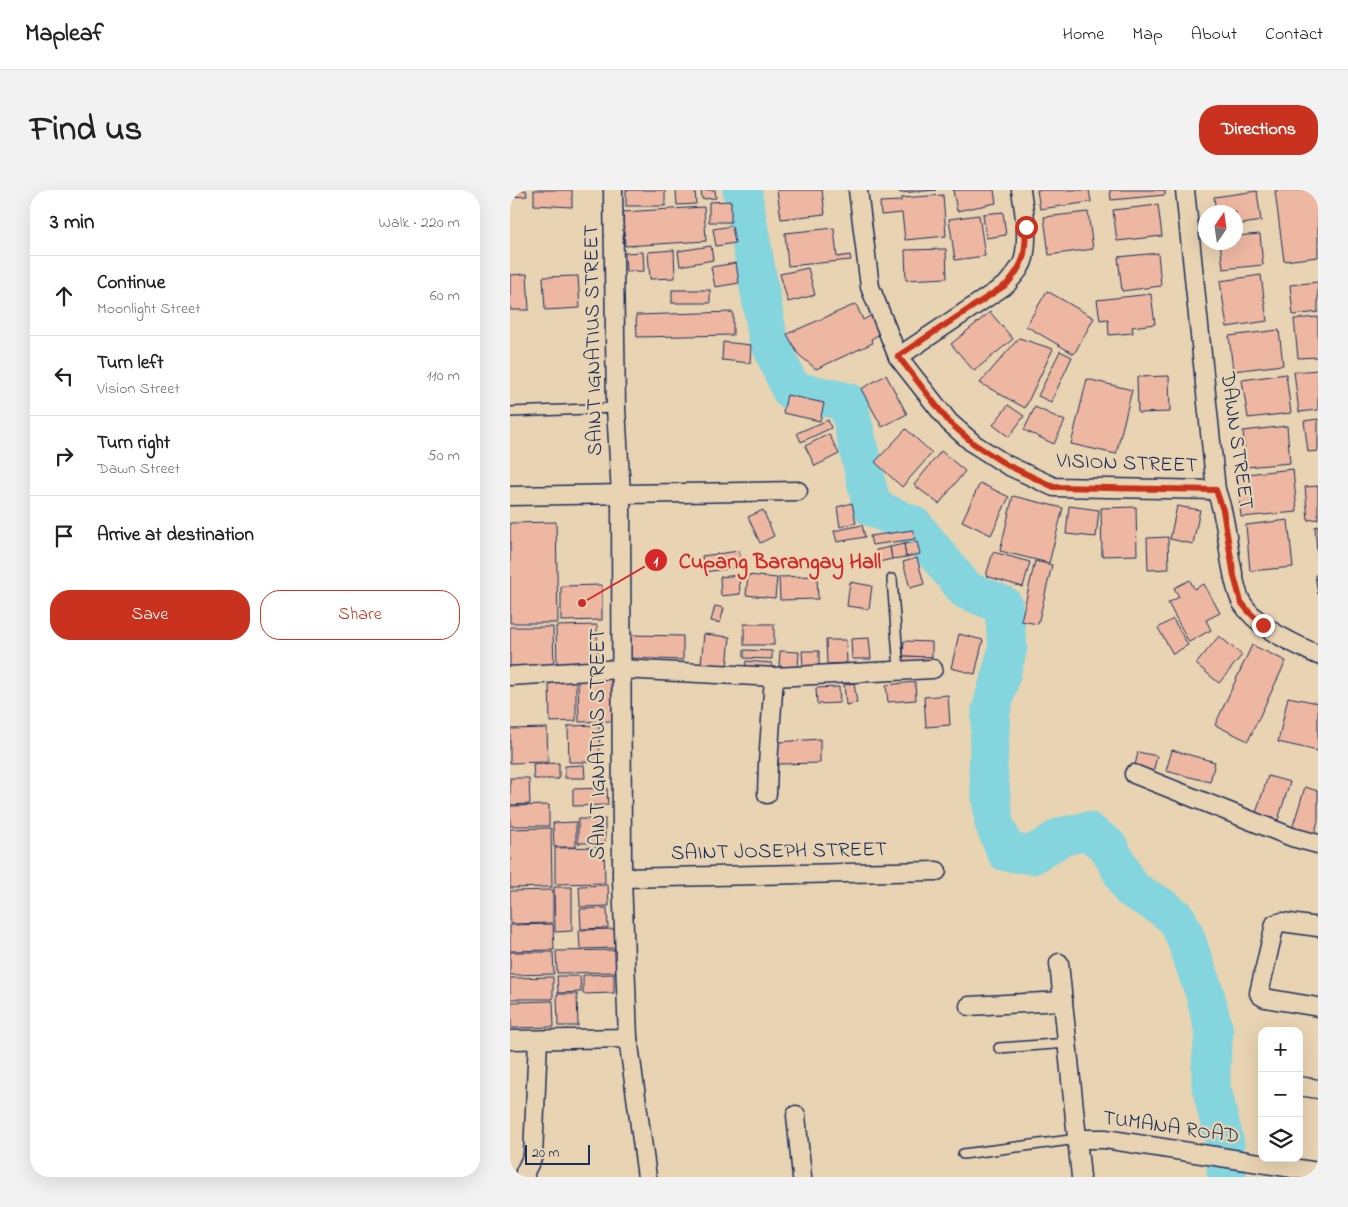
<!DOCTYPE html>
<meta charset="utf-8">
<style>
:root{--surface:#fff;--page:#f2f2f2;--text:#222;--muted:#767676;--line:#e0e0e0;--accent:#c8321e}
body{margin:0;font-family:"Indie Flower",sans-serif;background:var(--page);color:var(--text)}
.controls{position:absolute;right:15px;bottom:15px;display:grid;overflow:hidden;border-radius:10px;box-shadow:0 5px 20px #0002}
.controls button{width:45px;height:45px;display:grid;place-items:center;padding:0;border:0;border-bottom:1px solid var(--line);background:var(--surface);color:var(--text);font:25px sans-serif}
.compass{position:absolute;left:688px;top:15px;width:45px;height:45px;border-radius:50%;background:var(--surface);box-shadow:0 5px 20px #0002;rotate:13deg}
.scale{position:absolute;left:15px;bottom:12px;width:65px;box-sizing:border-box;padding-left:5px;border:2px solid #1b2f5e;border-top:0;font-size:14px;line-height:18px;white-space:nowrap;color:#1b2f5e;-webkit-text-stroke:4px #e8d3b2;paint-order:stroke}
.stop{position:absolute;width:15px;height:15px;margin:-11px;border:4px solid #c8321e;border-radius:50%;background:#fff}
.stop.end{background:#c8321e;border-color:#fff;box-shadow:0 1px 5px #0008}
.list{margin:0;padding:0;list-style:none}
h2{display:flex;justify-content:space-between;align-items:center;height:65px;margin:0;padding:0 20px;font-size:21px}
h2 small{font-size:16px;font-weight:400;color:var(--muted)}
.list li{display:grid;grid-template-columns:32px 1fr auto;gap:15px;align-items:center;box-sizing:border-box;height:80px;padding:0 20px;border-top:1px solid var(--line)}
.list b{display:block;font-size:19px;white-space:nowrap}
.list p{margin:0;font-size:16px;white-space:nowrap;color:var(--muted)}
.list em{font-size:16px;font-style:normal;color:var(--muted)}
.actions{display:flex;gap:10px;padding:15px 20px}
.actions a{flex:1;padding:11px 0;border:1px solid var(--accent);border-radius:20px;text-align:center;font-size:18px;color:var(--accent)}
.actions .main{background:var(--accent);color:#fff}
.icon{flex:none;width:28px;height:28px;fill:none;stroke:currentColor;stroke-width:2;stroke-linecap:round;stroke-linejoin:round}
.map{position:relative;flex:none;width:808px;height:987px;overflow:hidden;border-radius:20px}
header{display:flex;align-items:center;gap:30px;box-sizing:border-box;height:70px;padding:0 25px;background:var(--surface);border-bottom:1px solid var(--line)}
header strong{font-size:24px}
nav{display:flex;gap:28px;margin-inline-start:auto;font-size:18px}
.intro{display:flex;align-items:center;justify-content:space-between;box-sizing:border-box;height:120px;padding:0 30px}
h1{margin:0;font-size:35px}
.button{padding:12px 22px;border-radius:20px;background:var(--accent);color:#fff;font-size:18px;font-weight:700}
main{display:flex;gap:30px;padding:0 30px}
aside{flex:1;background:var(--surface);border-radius:20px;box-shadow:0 5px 20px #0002}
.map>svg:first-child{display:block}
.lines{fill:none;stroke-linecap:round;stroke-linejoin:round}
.river{stroke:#85d5de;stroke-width:39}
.building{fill:#edb7a1;stroke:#1b2f5e}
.lane-casing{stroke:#1b2f5e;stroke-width:12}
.street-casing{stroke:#1b2f5e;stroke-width:21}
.lane{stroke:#e8d3b2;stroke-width:9}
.street{stroke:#e8d3b2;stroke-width:18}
.route{stroke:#c8321e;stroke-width:6}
.labels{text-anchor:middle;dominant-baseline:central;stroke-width:4.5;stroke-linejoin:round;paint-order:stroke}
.street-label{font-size:21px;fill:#1b2f5e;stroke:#e8d3b2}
.leader{fill:none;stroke:#d62828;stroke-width:2}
.callout-dot{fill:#d62828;stroke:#e8d3b2;stroke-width:2}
.mark-label{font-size:15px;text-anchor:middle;font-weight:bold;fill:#fff}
.callout-label{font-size:22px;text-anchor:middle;font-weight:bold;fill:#d62828;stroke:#e8d3b2;stroke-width:4.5;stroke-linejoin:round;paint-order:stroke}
</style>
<header>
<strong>Mapleaf</strong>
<nav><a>Home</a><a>Map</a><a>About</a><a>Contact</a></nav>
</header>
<div class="intro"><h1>Find us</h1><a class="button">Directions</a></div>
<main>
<aside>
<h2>3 min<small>Walk · 220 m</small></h2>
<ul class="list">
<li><svg class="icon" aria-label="ahead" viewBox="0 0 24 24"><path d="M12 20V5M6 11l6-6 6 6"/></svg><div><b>Continue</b><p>Moonlight Street</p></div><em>60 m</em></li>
<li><svg class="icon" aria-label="left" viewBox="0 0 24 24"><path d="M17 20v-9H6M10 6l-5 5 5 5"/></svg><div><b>Turn left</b><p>Vision Street</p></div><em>110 m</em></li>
<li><svg class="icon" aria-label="right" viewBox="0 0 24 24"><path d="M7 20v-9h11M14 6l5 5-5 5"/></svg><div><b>Turn right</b><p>Dawn Street</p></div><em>50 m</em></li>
<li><svg class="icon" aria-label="arrive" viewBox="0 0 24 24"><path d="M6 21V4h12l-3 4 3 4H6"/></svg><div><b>Arrive at destination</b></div></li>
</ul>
<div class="actions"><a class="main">Save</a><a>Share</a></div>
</aside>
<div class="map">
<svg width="808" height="987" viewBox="0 0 808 987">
<rect width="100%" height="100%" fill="#e8d3b2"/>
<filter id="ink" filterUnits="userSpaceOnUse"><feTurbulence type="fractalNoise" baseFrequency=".02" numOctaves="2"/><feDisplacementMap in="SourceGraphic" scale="10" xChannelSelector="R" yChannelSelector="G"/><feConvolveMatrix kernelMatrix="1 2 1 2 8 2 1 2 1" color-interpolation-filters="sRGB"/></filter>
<g filter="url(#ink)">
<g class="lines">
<g class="river">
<polyline points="232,0 258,148 281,200 338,212 362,317 404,336 456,400 493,415 498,458 481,521 478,579 484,633 496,662 522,665 551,647 577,641 598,656 621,699 652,717 667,729 674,744 695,804 704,842 701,875 701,896 715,954"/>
<polyline points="716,978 717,987"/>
</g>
</g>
<g class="building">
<polygon points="0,0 16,0 17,6 0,7"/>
<polygon points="24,0 62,0 62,17 24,15"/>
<rect x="116" y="0" width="39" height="16"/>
<polygon points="166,0 185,0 186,14 167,15"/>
<polygon points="191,0 205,0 206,8 192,9"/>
<polygon points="267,0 312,0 315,24 271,29"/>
<polygon points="389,0 426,0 390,3"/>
<polygon points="443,0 484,0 486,13 447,21"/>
<polygon points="527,0 579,0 581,12 530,19"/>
<polygon points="600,0 655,0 655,5 601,10"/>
<polygon points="772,0 808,0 808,67 774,71 765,1"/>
<polygon points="747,1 751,31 726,35 726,22 706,22 704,7"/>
<polygon points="433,5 436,46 395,50 392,23 371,25 370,12 391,11 391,8"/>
<polygon points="221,11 221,32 199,32 199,12"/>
<polygon points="648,15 652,46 607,51 603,20"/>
<polygon points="194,17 196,51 115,56 113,22"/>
<polygon points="493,22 496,45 476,48 473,24"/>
<polygon points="578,22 583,59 539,65 534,27"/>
<polygon points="469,25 475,66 445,70 439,29"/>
<polygon points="222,36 225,53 206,56 203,39"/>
<polygon points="324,38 327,67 340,65 341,70 278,76 275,43"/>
<polygon points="750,44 753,75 713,79 710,52 726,52 726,46"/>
<polygon points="201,56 203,70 170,76 168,61"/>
<polygon points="436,59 437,88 396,90 395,60"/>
<polygon points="164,60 165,88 140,89 138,62"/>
<polygon points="133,62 134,81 116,82 115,63"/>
<polygon points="648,63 651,96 612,101 608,67"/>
<polygon points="226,73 229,93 205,97 201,77"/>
<polygon points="298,78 305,105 278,112 270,84"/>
<polygon points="17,84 19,120 0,120 0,85"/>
<polygon points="751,85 757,131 717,137 710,91"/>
<polygon points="68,86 70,118 35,120 33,87"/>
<polygon points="808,92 808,122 783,125 780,95"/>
<rect x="162" y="100" width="38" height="13"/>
<polygon points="537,101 584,128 564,164 516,136"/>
<polygon points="641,104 645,134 622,137 623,143 599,145 598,129 590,130 587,110"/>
<polygon points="346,114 353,130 362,125 370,144 361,149 363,153 306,179 288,164 277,144"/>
<polygon points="223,122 223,145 127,147 126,125"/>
<polygon points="480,122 503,149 464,181 441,154"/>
<polygon points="808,127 808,167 788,168 784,129"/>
<polygon points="769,140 773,175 723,181 719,146"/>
<polygon points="509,148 543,159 515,218 470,193"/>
<polygon points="213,152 241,155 240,173 212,170"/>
<polygon points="550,161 562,167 541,212 528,206"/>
<polygon points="808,180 808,220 789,222 784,182"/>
<polygon points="776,184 781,223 738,228 732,190"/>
<polygon points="376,185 397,224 372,237 351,199"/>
<polygon points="659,186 660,222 628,223 627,187"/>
<polygon points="577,189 622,200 606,264 561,254"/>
<polygon points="277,205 314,213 310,231 273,223"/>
<polygon points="498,215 514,226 499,247 483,235"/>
<polygon points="525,217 555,231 544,254 514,240"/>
<polygon points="808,229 808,261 798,262 794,231"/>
<polygon points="318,230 321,238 291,252 287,243"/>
<polygon points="777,236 780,273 736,277 733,241"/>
<polygon points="396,239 422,263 392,297 365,272"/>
<polygon points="319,244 329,264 305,276 295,256"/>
<polygon points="431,261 455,281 429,314 404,295"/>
<polygon points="783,279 787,322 731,327 727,285"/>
<polygon points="470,293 499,307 481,345 452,331"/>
<polygon points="808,296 808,329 798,330 795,297"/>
<polygon points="503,306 553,318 539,373 490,361"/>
<polygon points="342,313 346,333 330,337 327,317"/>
<polygon points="559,316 589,320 586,347 556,344"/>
<polygon points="667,316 690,320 683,354 660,349"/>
<polygon points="626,317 627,365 592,366 591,318"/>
<polygon points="253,320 264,346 250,353 238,327"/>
<polygon points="778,330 783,377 740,381 736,335"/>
<polygon points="46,332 48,433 0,433 0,333"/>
<polygon points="352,335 355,347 327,352 324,341"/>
<polygon points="808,336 808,374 805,337"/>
<polygon points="403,340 405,349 362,355 360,346"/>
<polygon points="658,347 659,379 638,380 637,348"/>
<polygon points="407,352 410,364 396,367 394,354"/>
<polygon points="394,354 396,367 382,369 380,357"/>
<polygon points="380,357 382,369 369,372 366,360"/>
<polygon points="229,361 231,377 194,382 192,366"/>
<polygon points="483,362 520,372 513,397 476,386"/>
<polygon points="407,368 414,394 400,398 393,372"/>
<polygon points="525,371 542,375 528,434 511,431"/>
<polygon points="229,385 230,404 211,406 210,387"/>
<polygon points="238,385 267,388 265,408 236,405"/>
<polygon points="805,385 808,385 808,404"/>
<polygon points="307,386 308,409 270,410 269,387"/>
<polygon points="680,390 684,399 694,394 710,423 696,430 701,440 679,452 658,413 669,407 664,398"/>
<polygon points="340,392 362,396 359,419 337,416"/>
<polygon points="92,395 92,430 51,431 51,396"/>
<polygon points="205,416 214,418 210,433 201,431"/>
<polygon points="663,429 678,455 663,464 648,438"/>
<rect x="234" y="434" width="30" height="21"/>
<polygon points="87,435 88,475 47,476 46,436"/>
<polygon points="0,437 43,437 44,480 0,481"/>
<polygon points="194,444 220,447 217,477 191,474"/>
<polygon points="449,444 473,450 465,484 441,478"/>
<polygon points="120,445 173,446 173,470 120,468"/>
<polygon points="709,446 732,465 709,493 686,474"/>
<polygon points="359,448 361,469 342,469 341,449"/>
<polygon points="316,450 336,450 337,473 317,474"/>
<polygon points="394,451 422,452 422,467 393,466"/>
<polygon points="742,455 776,471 738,551 705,535"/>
<polygon points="234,460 262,461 262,469 234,468"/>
<polygon points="270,461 289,462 288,478 269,476"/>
<polygon points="292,461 309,461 309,477 293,478"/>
<polygon points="393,466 422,467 421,477 393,476"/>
<polygon points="236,471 262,473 261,481 235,480"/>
<polygon points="101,485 102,531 69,532 68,486"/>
<polygon points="39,491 66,491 66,531 40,532"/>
<polygon points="405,492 406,510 378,512 376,495"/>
<polygon points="344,493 347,513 336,515 334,495"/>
<polygon points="329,497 330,513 307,514 306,498"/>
<polygon points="438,505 440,535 416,537 414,507"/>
<polygon points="778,507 808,513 808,561 768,552"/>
<polygon points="89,535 90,572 59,572 58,536"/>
<polygon points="37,538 38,572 0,573 0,539"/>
<polygon points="310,549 310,573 268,574 268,552"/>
<polygon points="662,560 705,572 700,592 656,581"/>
<polygon points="628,562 647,566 643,583 624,580"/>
<polygon points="49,573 49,589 24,589 23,574"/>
<polygon points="74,575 75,588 55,588 55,576"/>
<polygon points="758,586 780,592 768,630 746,623"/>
<polygon points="0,588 19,588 20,614 0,615"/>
<polygon points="795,597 808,601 808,631 803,648 781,642"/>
<polygon points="97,598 98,615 63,616 63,599"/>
<polygon points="39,615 39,636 0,636 0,616"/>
<rect x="68" y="629" width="27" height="24"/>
<polygon points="66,632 66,657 44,657 43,633"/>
<polygon points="41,638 42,697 0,698 0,639"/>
<polygon points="94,657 95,693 45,694 45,658"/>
<polygon points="98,695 99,716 70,717 69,696"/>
<polygon points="44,697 62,697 62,741 45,742"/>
<polygon points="43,700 43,733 0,734 0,701"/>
<polygon points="97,718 98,738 71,739 70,719"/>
<polygon points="43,734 44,760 0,761 0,735"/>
<polygon points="105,739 106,758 70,759 69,740"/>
<polygon points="107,760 108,782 47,783 46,761"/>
<polygon points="0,762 43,762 44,784 0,785"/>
<polygon points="104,784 104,803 73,804 73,785"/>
<polygon points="47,786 70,786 71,802 48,803"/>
<polygon points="43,787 43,809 0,809 0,788"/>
<polygon points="47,804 67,804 68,836 48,836"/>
<polygon points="43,811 44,837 1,838 1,812"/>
</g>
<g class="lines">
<g class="lane-casing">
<g id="lane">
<polyline points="0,222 106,218"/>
<polyline points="382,389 389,480"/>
<polyline points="489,858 558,853"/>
<polyline points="453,964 568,949"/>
</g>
</g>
<g class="street-casing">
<g id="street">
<polyline points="103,0 106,218 111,304 112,688 118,848 137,987"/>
<polyline points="348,0 360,97 388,167 439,232 464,254 497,275 544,297 706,300"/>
<path d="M675,0L706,300C714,322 717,345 720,368C723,382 725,401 732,413C749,439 781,452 808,465"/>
<path d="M388,167L497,94C503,86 512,78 514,68C519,46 514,21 511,0"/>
<polyline points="0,306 288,301"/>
<polyline points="0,486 111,479 264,487 423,479"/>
<polyline points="624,584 782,647 808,654"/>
<polyline points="257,604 258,574 264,487"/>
<polyline points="112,688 427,681"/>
<polyline points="808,737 772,732 765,734 749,803 750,805 755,808 808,817"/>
<polyline points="549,773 571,987"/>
<polyline points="459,816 553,811"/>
<polyline points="0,850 118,848"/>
<polyline points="789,896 808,899"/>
<polyline points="286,925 292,987"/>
<polyline points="568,949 595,949 808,982"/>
<polyline points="15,987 15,982 23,966 28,850"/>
</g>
</g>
<use href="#lane" class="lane"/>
<use href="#street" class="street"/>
</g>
</g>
<g class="lines" filter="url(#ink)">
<path class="route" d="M516,37C515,64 516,72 497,94L388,166L439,232L464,254L497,275L544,297L706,300L713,320L724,386L731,412L740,423L753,435"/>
</g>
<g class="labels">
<g class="street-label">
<text transform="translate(84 150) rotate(-91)">SAINT IGNATIUS STREET</text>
<text transform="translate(726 251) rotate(82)">DAWN STREET</text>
<text transform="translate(617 274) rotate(2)">VISION STREET</text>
<text transform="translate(89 554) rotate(-90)">SAINT IGNATIUS STREET</text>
<text transform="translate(269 662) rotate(-1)">SAINT JOSEPH STREET</text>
<text transform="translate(661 938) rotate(8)">TUMANA ROAD</text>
</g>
</g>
<path class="leader" d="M72 413L146 370"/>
<g class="callout-dot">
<circle cx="72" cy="413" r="5"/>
<circle cx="146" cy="370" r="12"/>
</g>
<g class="mark-label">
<text x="146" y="376">1</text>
</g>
<g class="callout-label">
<text x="270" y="378">Cupang Barangay Hall</text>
</g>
</svg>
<div class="controls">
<button>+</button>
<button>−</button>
<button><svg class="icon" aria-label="layers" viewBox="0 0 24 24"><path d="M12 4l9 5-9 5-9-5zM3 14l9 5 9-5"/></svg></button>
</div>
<svg class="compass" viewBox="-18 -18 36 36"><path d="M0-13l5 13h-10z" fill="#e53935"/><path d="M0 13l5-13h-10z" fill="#767676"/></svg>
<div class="scale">20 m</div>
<div class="stop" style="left:516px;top:37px"></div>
<div class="stop end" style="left:753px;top:435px"></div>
</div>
</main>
